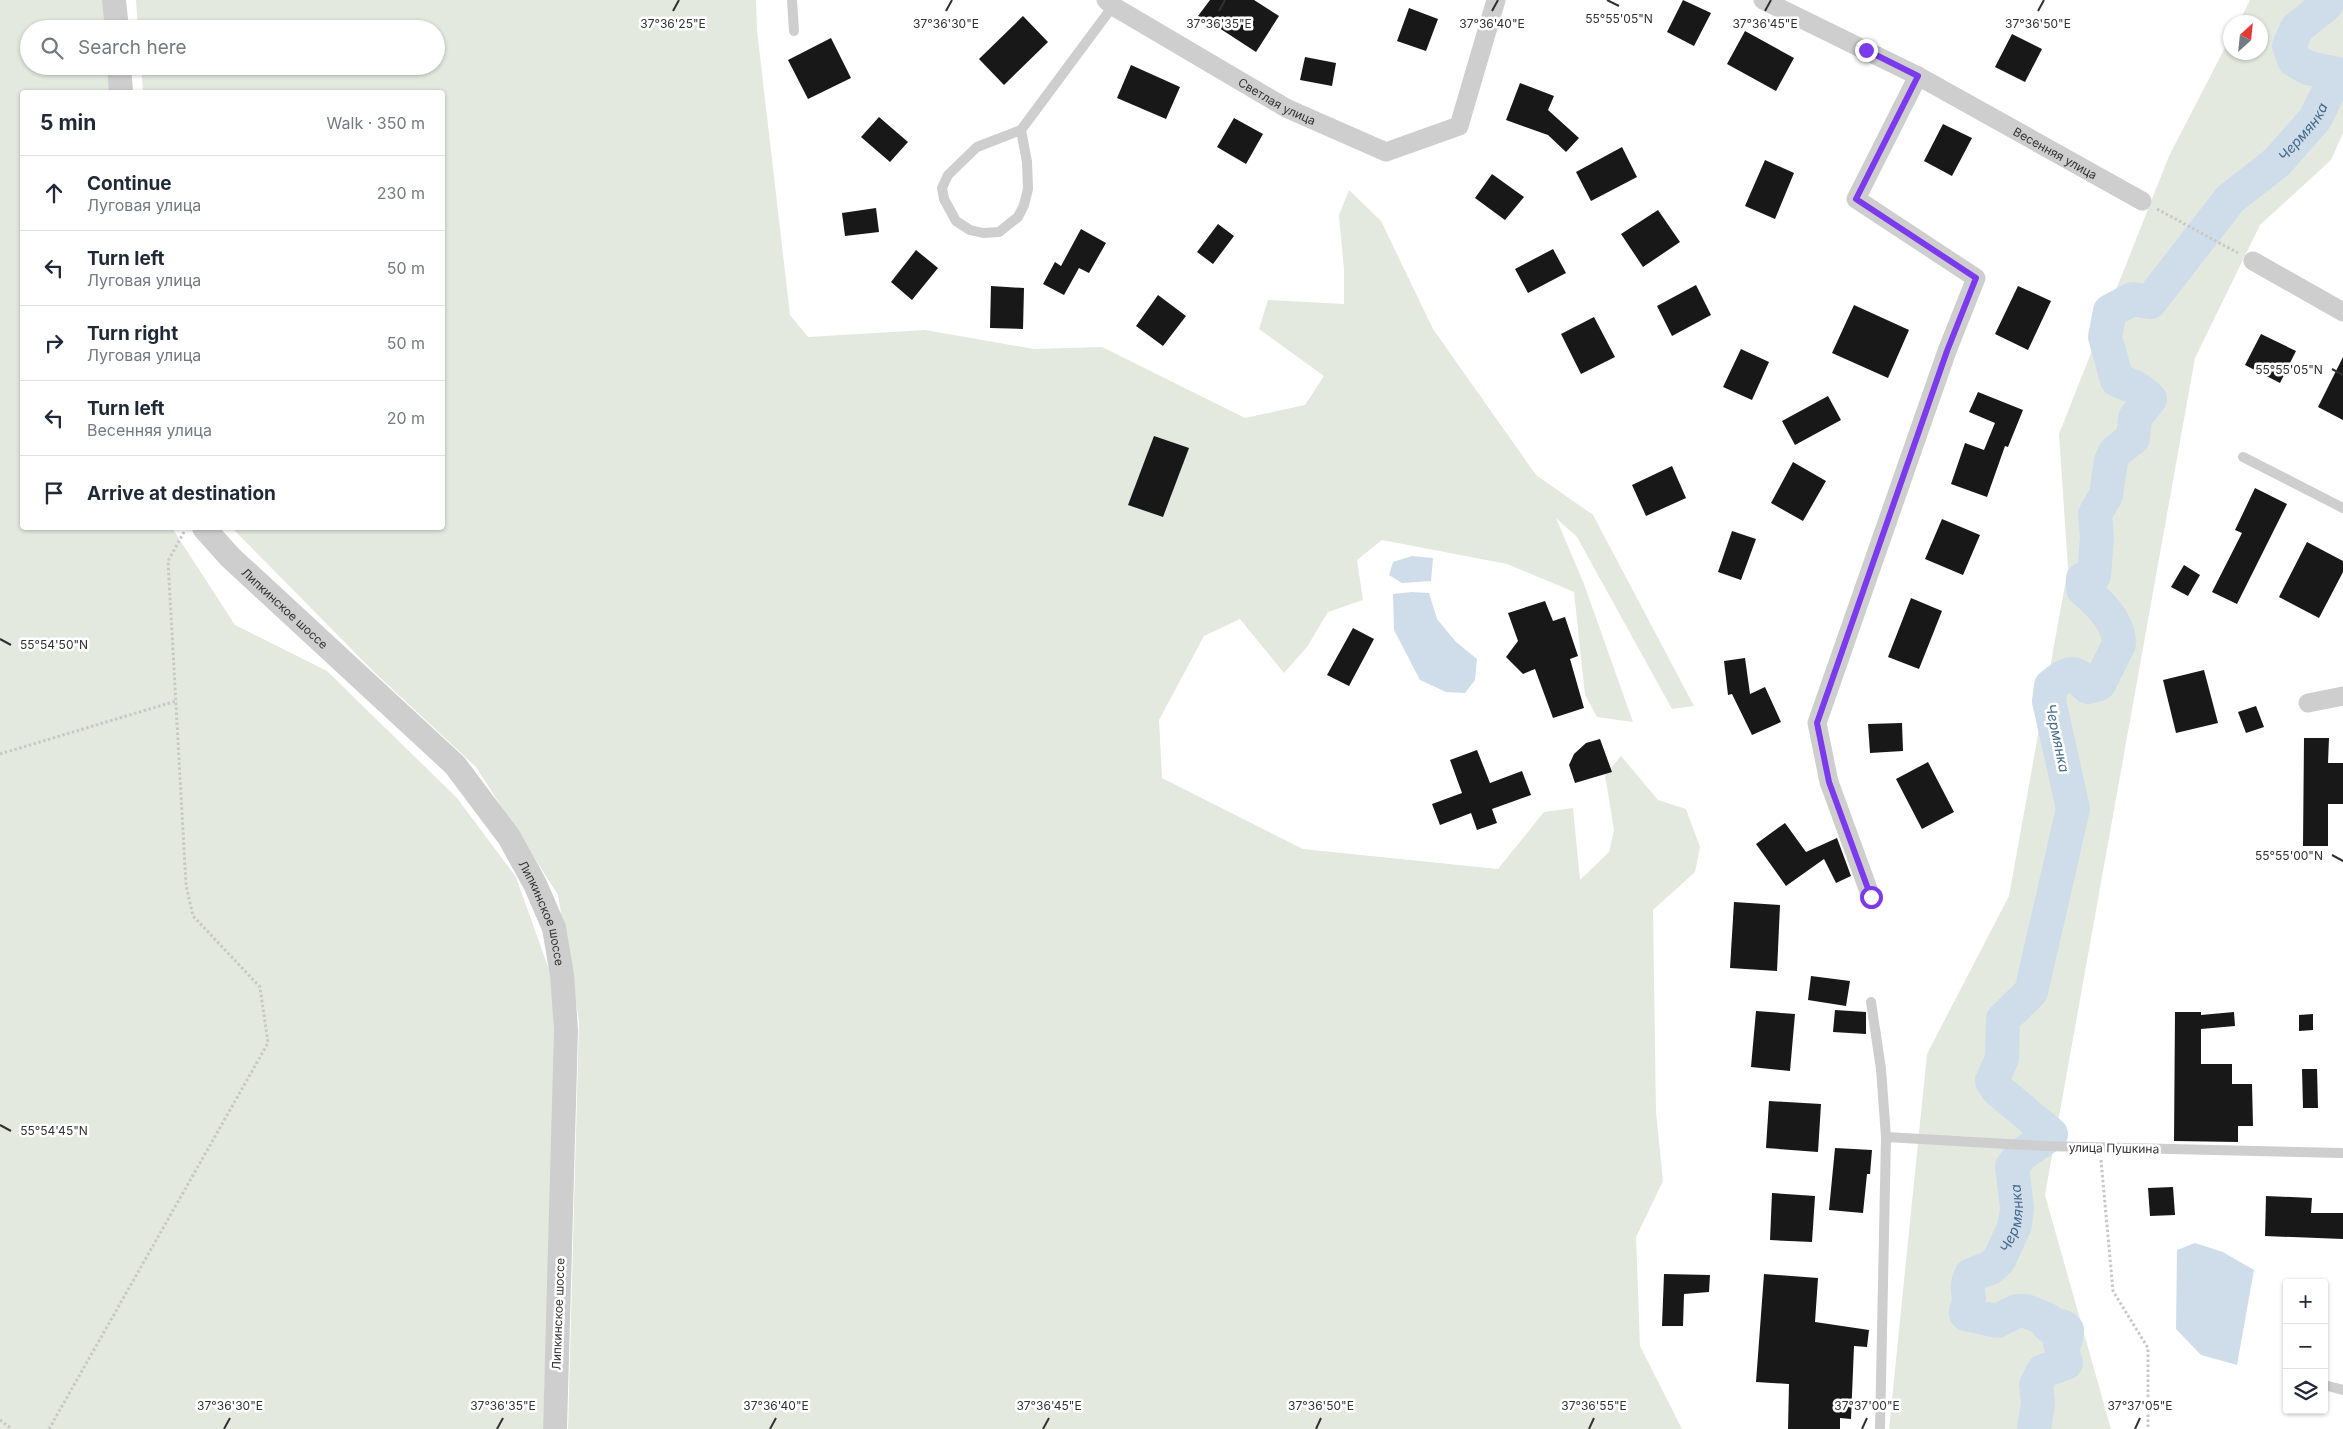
<!DOCTYPE html>
<meta charset="utf-8">
<style>
:root{--surface:#fff;--page:#f2f2f3;--text:#1f2937;--muted:#747a83;--line:#e0e1e3}
body{margin:0;font-family:Inter,sans-serif;background:var(--page);color:var(--text)}
.controls{position:absolute;right:15px;bottom:15px;display:grid;overflow:hidden;border-radius:5px;box-shadow:0 1px 4px #0004}
.controls button{width:45px;height:45px;display:grid;place-items:center;padding:0;border:0;border-bottom:1px solid var(--line);background:var(--surface);color:var(--text);font:25px sans-serif}
.compass{position:absolute;left:2223px;top:15px;width:45px;height:45px;border-radius:50%;background:var(--surface);box-shadow:0 1px 4px #0004;rotate:27deg}
.stop{position:absolute;width:15px;height:15px;margin:-11px;border:4px solid #7c3aed;border-radius:50%;background:#fff}
.stop.end{background:#7c3aed;border-color:#fff;box-shadow:0 1px 5px #0008}
.list{margin:0;padding:0;list-style:none}
h2{display:flex;justify-content:space-between;align-items:center;height:65px;margin:0;padding:0 20px;font-size:21px}
h2 small{font-size:16px;font-weight:400;color:var(--muted)}
.list li{display:grid;grid-template-columns:32px 1fr auto;gap:15px;align-items:center;box-sizing:border-box;height:75px;padding:0 20px;border-top:1px solid var(--line)}
.list b{display:block;font-size:19px;white-space:nowrap}
.list p{margin:0;font-size:16px;white-space:nowrap;color:var(--muted)}
.list em{font-size:16px;font-style:normal;color:var(--muted)}
.icon{flex:none;width:28px;height:28px;fill:none;stroke:currentColor;stroke-width:2;stroke-linecap:round;stroke-linejoin:round}
.map{position:relative;flex:none;width:2343px;height:1429px;overflow:hidden}
.search{position:absolute;background:var(--surface);box-shadow:0 1px 4px #0004;left:20px;top:20px;width:425px;height:55px;display:flex;align-items:center;gap:12px;box-sizing:border-box;padding:0 18px;border-radius:28px;color:var(--muted);font-size:19px}
.panel{position:absolute;background:var(--surface);box-shadow:0 1px 4px #0004;left:20px;top:90px;width:425px;height:440px;border-radius:5px}
.map>svg:first-child{display:block}
.green{fill:#e3e9de}
.water{fill:#cfddea}
.lines{fill:none;stroke-linecap:round;stroke-linejoin:round}
.river{stroke:#cfddea;stroke-width:34}
.building{fill:#181818}
.path{stroke:#c8c8c8;stroke-width:3;stroke-dasharray:2.5 2.5;stroke-linecap:butt}
.service{stroke:#cecece;stroke-width:10}
.minor{stroke:#cecece;stroke-width:19}
.tertiary{stroke:#cecece;stroke-width:24}
.route{stroke:#7c3aed;stroke-width:6}
.ticks{fill:none;stroke:#313131;stroke-width:2}
.labels{text-anchor:middle;dominant-baseline:central;stroke-width:5;stroke-linejoin:round;paint-order:stroke}
.street-label{font-size:12px;fill:#313131;stroke:#fff}
.water-label{font-size:14px;font-style:italic;fill:#456b8d;stroke:#fff}
.ticks-label{font-size:12px;text-anchor:middle;fill:#313131;stroke:#fff;stroke-width:5;stroke-linejoin:round;paint-order:stroke}
</style>
<div class="map">
<svg width="2343" height="1429" viewBox="0 0 2343 1429">
<rect width="100%" height="100%" fill="#fff"/>
<g class="green">
<polygon points="0,0 107,0 110,29 29,29 29,66 113,66 115,92 22,92 22,528 172,528 235,625 327,671 457,798 516,877 552,978 555,1062 543,1429 0,1429"/>
<polygon points="136,0 756,0 757,30 790,315 808,337 925,330 1034,349 1102,347 1245,418 1305,405 1324,376 1259,329 1268,300 1344,304 1344,270 1339,215 1349,190 1381,221 1433,329 1536,475 1593,515 1694,706 1672,709 1577,537 1556,518 1584,584 1633,722 1597,717 1585,695 1574,592 1507,564 1382,540 1357,560 1363,600 1328,612 1307,647 1284,673 1240,619 1204,636 1159,720 1162,778 1303,849 1498,869 1544,812 1573,808 1580,880 1609,852 1614,830 1605,775 1621,756 1658,800 1686,809 1700,847 1695,872 1653,910 1656,1112 1663,1181 1636,1237 1640,1346 1682,1429 568,1429 579,1021 558,895 476,767 373,671 232,528 442,528 442,92 143,92 141,66 436,66 436,29 138,29"/>
<polygon points="2250,0 2343,0 2343,133 2331,160 2260,225 2195,358 2045,1195 2111,1429 1889,1429 1927,1054 2009,896 2068,568 2059,434 2169,156 2230,38 2230,52 2260,52 2260,22 2239,22"/>
</g>
<g class="water">
<polygon points="1412,556 1433,558 1431,581 1402,583 1389,575 1393,562"/>
<polygon points="1412,592 1429,593 1437,619 1456,642 1477,659 1475,680 1465,693 1446,692 1420,680 1394,630 1393,594"/>
<polygon points="2195,1243 2223,1252 2254,1270 2237,1365 2201,1355 2176,1329 2177,1250"/>
</g>
<g class="lines">
<path class="river" id="s1" d="M2034,1429L2038,1403L2036,1385L2043,1371L2066,1363L2060,1344L2066,1339L2067,1330C2061,1323 2059,1327 2051,1327L2048,1325V1320L2026,1311H2017L1997,1321L1966,1314C1965,1308 1969,1305 1969,1299C1968,1289 1966,1285 1971,1275L1990,1268L1999,1260L2015,1225L2017,1208L2012,1167L2021,1155L2051,1134L1998,1090L1992,1081L2002,1058L2003,1019L2031,992L2073,809L2049,701L2051,686C2058,680 2071,668 2080,678C2083,682 2084,684 2088,687L2099,684L2119,644C2119,621 2099,603 2083,589V579L2094,576L2097,537L2095,514L2106,495L2111,461L2115,452L2133,438L2135,418L2150,399L2137,388L2117,380L2105,337L2110,311L2133,299L2150,302L2230,199L2277,162L2315,119L2337,74L2308,68L2294,60L2289,46L2297,28L2326,5L2328,0"/>
</g>
<g class="building">
<polygon points="1210,0 1254,0 1279,16 1256,52 1213,24 1211,26 1198,16"/>
<polygon points="1683,0 1711,13 1694,46 1667,32"/>
<polygon points="1409,8 1438,19 1426,51 1397,41"/>
<polygon points="1023,16 1048,42 1004,85 979,59"/>
<polygon points="1745,31 1794,58 1776,91 1727,64"/>
<polygon points="2012,34 2042,49 2025,82 1995,67"/>
<polygon points="831,38 851,78 808,99 788,60"/>
<polygon points="1305,57 1336,63 1332,86 1300,80"/>
<polygon points="1131,65 1180,87 1166,119 1117,98"/>
<polygon points="1520,83 1554,96 1548,110 1579,138 1566,152 1548,135 1506,120"/>
<polygon points="879,117 908,142 890,162 861,137"/>
<polygon points="1234,118 1263,134 1246,164 1217,147"/>
<polygon points="1943,124 1972,138 1952,176 1924,161"/>
<polygon points="1622,147 1637,177 1591,201 1576,172"/>
<polygon points="1765,160 1794,173 1775,219 1745,206"/>
<polygon points="1492,174 1524,197 1505,220 1475,198"/>
<polygon points="876,208 879,232 845,236 842,213"/>
<polygon points="1658,210 1680,242 1643,267 1621,234"/>
<polygon points="1218,224 1234,236 1213,264 1197,252"/>
<polygon points="1081,229 1106,243 1089,273 1079,268 1064,295 1043,284 1055,262 1061,266"/>
<polygon points="1553,249 1566,273 1528,293 1515,269"/>
<polygon points="916,250 938,268 912,300 891,282"/>
<polygon points="1696,285 1711,315 1672,336 1657,306"/>
<polygon points="991,286 1024,288 1023,329 990,328"/>
<polygon points="2018,286 2051,301 2028,350 1995,334"/>
<polygon points="1158,295 1186,316 1163,346 1136,326"/>
<polygon points="1854,305 1909,330 1888,378 1832,353"/>
<polygon points="1594,317 1615,357 1581,374 1561,334"/>
<polygon points="2261,334 2296,351 2280,383 2245,365"/>
<polygon points="1741,349 1769,362 1752,400 1723,387"/>
<polygon points="2343,357 2343,420 2318,407"/>
<polygon points="1978,392 2023,410 2008,447 2005,446 1987,497 1951,484 1965,443 1984,450 1995,423 1969,412"/>
<polygon points="1828,396 1841,420 1795,445 1782,421"/>
<polygon points="1154,436 1189,448 1163,517 1128,505"/>
<polygon points="1793,462 1826,481 1803,521 1771,503"/>
<polygon points="1672,466 1686,498 1646,516 1632,485"/>
<polygon points="2255,488 2287,504 2237,604 2212,592 2242,533 2235,530"/>
<polygon points="1942,519 1980,535 1963,575 1925,559"/>
<polygon points="1732,531 1756,539 1741,580 1718,572"/>
<polygon points="2307,542 2343,561 2343,572 2319,618 2279,597"/>
<polygon points="2184,565 2200,575 2188,596 2171,587"/>
<polygon points="1911,598 1942,611 1919,669 1888,657"/>
<polygon points="1545,601 1553,621 1565,617 1578,656 1570,659 1584,708 1553,718 1535,669 1523,674 1506,657 1518,641 1508,613"/>
<polygon points="1353,628 1374,639 1349,686 1327,675"/>
<polygon points="1745,658 1750,694 1765,687 1781,722 1752,735 1732,694 1728,695 1724,661"/>
<polygon points="2204,670 2218,723 2176,733 2163,680"/>
<polygon points="2256,706 2264,727 2246,733 2238,712"/>
<polygon points="1902,723 1903,751 1870,753 1868,724"/>
<polygon points="2304,738 2329,738 2328,763 2343,763 2343,804 2328,804 2328,846 2303,846"/>
<polygon points="1600,739 1612,772 1575,783 1569,765 1574,754 1586,743"/>
<polygon points="1477,750 1490,783 1522,771 1531,795 1492,809 1497,823 1477,830 1471,813 1440,825 1432,804 1462,793 1450,760"/>
<polygon points="1928,762 1954,812 1922,829 1896,779"/>
<polygon points="1785,823 1806,852 1837,838 1851,876 1836,883 1824,859 1786,886 1756,844"/>
<polygon points="1734,902 1780,905 1777,971 1730,968"/>
<polygon points="1811,976 1850,981 1846,1006 1808,1000"/>
<polygon points="1835,1010 1866,1012 1866,1034 1833,1032"/>
<polygon points="1756,1011 1795,1014 1790,1071 1751,1067"/>
<polygon points="2175,1012 2201,1012 2201,1015 2234,1012 2235,1026 2201,1029 2201,1064 2232,1064 2232,1084 2252,1084 2253,1126 2238,1126 2238,1142 2174,1141"/>
<polygon points="2313,1014 2313,1030 2299,1031 2299,1015"/>
<polygon points="2302,1069 2317,1069 2318,1108 2303,1108"/>
<polygon points="1769,1101 1821,1104 1818,1152 1766,1148"/>
<polygon points="1835,1148 1872,1150 1870,1174 1867,1174 1863,1213 1829,1210"/>
<polygon points="2173,1187 2175,1215 2150,1216 2148,1188"/>
<polygon points="1772,1193 1815,1196 1812,1242 1770,1240"/>
<polygon points="2266,1196 2312,1198 2311,1213 2343,1213 2343,1239 2265,1236"/>
<polygon points="1664,1274 1710,1275 1709,1292 1684,1294 1683,1326 1662,1326"/>
<polygon points="1764,1274 1818,1278 1815,1322 1869,1330 1867,1347 1854,1346 1851,1419 1840,1418 1840,1429 1788,1429 1789,1384 1756,1382"/>
</g>
<g class="lines">
<g class="path">
<polyline points="2157,209 2238,253"/>
<polyline points="0,754 176,701"/>
<polyline points="2101,1160 2113,1291 2148,1348 2148,1429"/>
<polyline points="0,1420 12,1429"/>
<polyline points="49,1429 268,1043 260,987 193,916 186,885 168,561 184,532"/>
</g>
<g class="service">
<polyline points="792,0 794,31"/>
<polyline points="1021,130 1027,162 1028,189 1024,205 1018,217 999,232 983,233 970,230 956,221 944,199 942,188 948,175 977,147 1021,130 1113,6"/>
<polyline points="2243,457 2343,508"/>
<polyline points="1871,1002 1881,1069 1886,1137 1880,1429"/>
<polyline points="1886,1137 2044,1146 2343,1153"/>
<polyline points="2324,1385 2343,1390"/>
</g>
<g class="minor">
<path id="s2" d="M1106,0L1113,6L1286,108L1386,152L1459,126L1496,0"/>
<path id="s3" d="M1763,0L1918,76L2142,201"/>
<polyline points="2253,261 2343,312"/>
<polyline points="2308,703 2343,696"/>
<polyline points="1871,897 1829,782 1817,723 1947,351 1976,278 1856,199 1918,76"/>
</g>
<g class="tertiary">
<polyline points="114,0 117,29"/>
<polyline points="119,66 121,92"/>
<path id="s4" d="M204,528L230,557L455,765L509,837L535,884L554,928L562,975L566,1030L555,1429"/>
</g>
</g>
<g class="lines">
<polyline class="route" points="1866,50 1918,76 1856,199 1976,278 1947,351 1817,723 1829,782 1871,897"/>
</g>
<path class="ticks" d="M1607,0L1619,6M673,11L679,0M946,11L952,0M1219,11L1225,0M1492,11L1498,0M1765,11L1771,0M2038,11L2044,0M2332,369L2343,375M0,639L11,645M2332,855L2343,861M0,1125L11,1131M224,1429L230,1418M497,1429L503,1418M770,1429L776,1418M1043,1429L1049,1418M1316,1429L1321,1418M1589,1429L1594,1418M1862,1429L1867,1418M2135,1429L2140,1418"/>
<g class="labels">
<g class="street-label">
<text stroke="none"><textPath href="#s2" startOffset="199">Светлая улица</textPath></text>
<text stroke="none"><textPath href="#s3" startOffset="330">Весенняя улица</textPath></text>
<text stroke="none"><textPath href="#s4" startOffset="114">Липкинское шоссе</textPath></text>
<text stroke="none"><textPath href="#s4" startOffset="519">Липкинское шоссе</textPath></text>
<text transform="translate(2114 1148) rotate(1)">улица Пушкина</text>
<text transform="translate(558 1314) rotate(-88)">Липкинское шоссе</text>
</g>
<g class="water-label">
<text stroke="none"><textPath href="#s1" startOffset="1721">Чермянка</textPath></text>
<text transform="translate(2058 738) rotate(78)">Чермянка</text>
<text stroke="none"><textPath href="#s1" startOffset="351">Чермянка</textPath></text>
</g>
</g>
<g class="ticks-label">
<text x="1619" y="23">55°55'05"N</text>
<text x="673" y="28">37°36'25"E</text>
<text x="946" y="28">37°36'30"E</text>
<text x="1219" y="28">37°36'35"E</text>
<text x="1492" y="28">37°36'40"E</text>
<text x="1765" y="28">37°36'45"E</text>
<text x="2038" y="28">37°36'50"E</text>
<text x="2289" y="374">55°55'05"N</text>
<text x="54" y="649">55°54'50"N</text>
<text x="2289" y="860">55°55'00"N</text>
<text x="54" y="1135">55°54'45"N</text>
<text x="230" y="1410">37°36'30"E</text>
<text x="503" y="1410">37°36'35"E</text>
<text x="776" y="1410">37°36'40"E</text>
<text x="1049" y="1410">37°36'45"E</text>
<text x="1321" y="1410">37°36'50"E</text>
<text x="1594" y="1410">37°36'55"E</text>
<text x="1867" y="1410">37°37'00"E</text>
<text x="2140" y="1410">37°37'05"E</text>
</g>
</svg>
<div class="controls">
<button>+</button>
<button>−</button>
<button><svg class="icon" aria-label="layers" viewBox="0 0 24 24"><path d="M12 4l9 5-9 5-9-5zM3 14l9 5 9-5"/></svg></button>
</div>
<svg class="compass" viewBox="-18 -18 36 36"><path d="M0-13l5 13h-10z" fill="#e53935"/><path d="M0 13l5-13h-10z" fill="#747a83"/></svg>
<div class="stop" style="left:1871px;top:897px"></div>
<div class="stop end" style="left:1866px;top:50px"></div>
<div class="search"><svg class="icon" aria-label="search" viewBox="0 0 24 24"><circle cx="10" cy="10" r="6"/><path d="M15 15l6 6"/></svg>Search here</div>
<section class="panel">
<h2>5 min<small>Walk · 350 m</small></h2>
<ul class="list">
<li><svg class="icon" aria-label="ahead" viewBox="0 0 24 24"><path d="M12 20V5M6 11l6-6 6 6"/></svg><div><b>Continue</b><p>Луговая улица</p></div><em>230 m</em></li>
<li><svg class="icon" aria-label="left" viewBox="0 0 24 24"><path d="M17 20v-9H6M10 6l-5 5 5 5"/></svg><div><b>Turn left</b><p>Луговая улица</p></div><em>50 m</em></li>
<li><svg class="icon" aria-label="right" viewBox="0 0 24 24"><path d="M7 20v-9h11M14 6l5 5-5 5"/></svg><div><b>Turn right</b><p>Луговая улица</p></div><em>50 m</em></li>
<li><svg class="icon" aria-label="left" viewBox="0 0 24 24"><path d="M17 20v-9H6M10 6l-5 5 5 5"/></svg><div><b>Turn left</b><p>Весенняя улица</p></div><em>20 m</em></li>
<li><svg class="icon" aria-label="arrive" viewBox="0 0 24 24"><path d="M6 21V4h12l-3 4 3 4H6"/></svg><div><b>Arrive at destination</b></div></li>
</ul>
</section>
</div>
